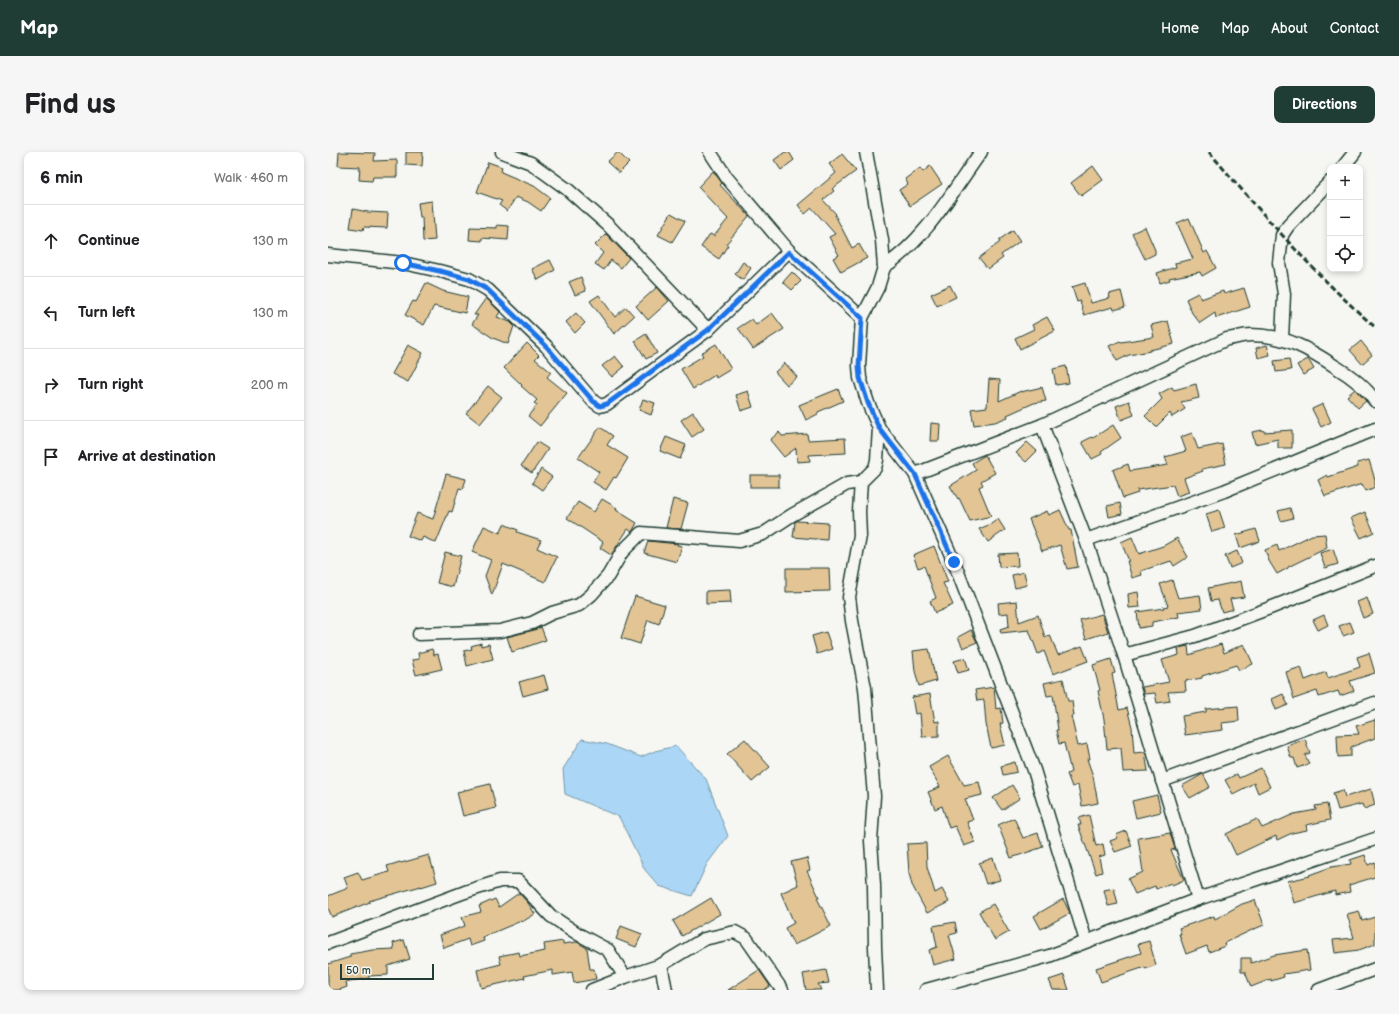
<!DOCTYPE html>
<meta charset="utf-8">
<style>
:root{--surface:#fff;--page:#f6f6f6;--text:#202124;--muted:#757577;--line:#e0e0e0;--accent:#1f3d34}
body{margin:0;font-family:"Balsamiq Sans",sans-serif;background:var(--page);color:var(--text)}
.controls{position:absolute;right:12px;top:12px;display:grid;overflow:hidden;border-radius:8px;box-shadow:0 2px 6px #0003}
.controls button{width:36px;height:36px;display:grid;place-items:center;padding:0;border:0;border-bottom:1px solid var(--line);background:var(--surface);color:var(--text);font:20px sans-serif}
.scale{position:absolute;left:12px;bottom:10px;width:94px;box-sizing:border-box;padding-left:4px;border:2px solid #1f3d34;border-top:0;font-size:11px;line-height:14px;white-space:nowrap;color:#1f3d34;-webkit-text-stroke:3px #f6f6f2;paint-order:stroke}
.stop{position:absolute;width:12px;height:12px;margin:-9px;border:3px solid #1a73e8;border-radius:50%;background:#fff}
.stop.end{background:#1a73e8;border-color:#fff;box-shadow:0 1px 4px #0008}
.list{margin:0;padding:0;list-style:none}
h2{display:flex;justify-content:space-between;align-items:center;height:52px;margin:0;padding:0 16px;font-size:17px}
h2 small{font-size:13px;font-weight:400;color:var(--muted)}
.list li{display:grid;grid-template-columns:26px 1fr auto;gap:12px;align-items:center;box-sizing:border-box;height:72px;padding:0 16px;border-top:1px solid var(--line)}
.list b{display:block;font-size:15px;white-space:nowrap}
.list em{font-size:13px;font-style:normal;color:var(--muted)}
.icon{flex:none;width:22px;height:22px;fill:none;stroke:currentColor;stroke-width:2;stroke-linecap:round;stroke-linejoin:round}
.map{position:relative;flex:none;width:1047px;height:838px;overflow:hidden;border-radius:8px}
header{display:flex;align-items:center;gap:24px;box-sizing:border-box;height:56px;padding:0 20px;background:var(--accent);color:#fff}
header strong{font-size:19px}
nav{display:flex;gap:22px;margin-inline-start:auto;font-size:14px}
.intro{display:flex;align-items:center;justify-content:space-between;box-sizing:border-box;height:96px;padding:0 24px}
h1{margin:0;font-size:28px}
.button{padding:10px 18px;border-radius:8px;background:var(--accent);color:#fff;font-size:14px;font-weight:700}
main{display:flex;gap:24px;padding:0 24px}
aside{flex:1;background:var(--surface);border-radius:8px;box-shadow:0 2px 6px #0003}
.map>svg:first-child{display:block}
.water{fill:#abd6f6;stroke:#7399a8}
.building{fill:#e2c495;stroke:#1f3d34}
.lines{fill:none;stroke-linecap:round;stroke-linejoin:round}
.minor-casing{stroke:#1f3d34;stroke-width:15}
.minor{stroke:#f6f6f2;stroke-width:12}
.rail{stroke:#1f3d34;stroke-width:3;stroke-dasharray:6 3;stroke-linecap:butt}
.route{stroke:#1a73e8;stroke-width:5}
</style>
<header>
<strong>Map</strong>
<nav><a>Home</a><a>Map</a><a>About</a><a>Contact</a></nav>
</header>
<div class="intro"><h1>Find us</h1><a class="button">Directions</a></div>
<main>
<aside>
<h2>6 min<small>Walk · 460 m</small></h2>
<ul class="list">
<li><svg class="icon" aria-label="ahead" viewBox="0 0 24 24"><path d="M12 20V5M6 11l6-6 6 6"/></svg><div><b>Continue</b></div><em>130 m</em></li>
<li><svg class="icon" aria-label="left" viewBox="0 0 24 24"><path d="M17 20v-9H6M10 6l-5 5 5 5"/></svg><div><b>Turn left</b></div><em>130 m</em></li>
<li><svg class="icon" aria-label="right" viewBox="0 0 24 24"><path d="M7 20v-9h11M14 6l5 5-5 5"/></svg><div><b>Turn right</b></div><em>200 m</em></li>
<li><svg class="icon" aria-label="arrive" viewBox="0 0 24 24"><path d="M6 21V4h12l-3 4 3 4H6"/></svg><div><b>Arrive at destination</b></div></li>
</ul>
</aside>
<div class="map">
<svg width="1047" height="838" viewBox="0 0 1047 838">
<rect width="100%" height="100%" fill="#f6f6f2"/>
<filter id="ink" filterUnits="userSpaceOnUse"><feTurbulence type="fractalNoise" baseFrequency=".025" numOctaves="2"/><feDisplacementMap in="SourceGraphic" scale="8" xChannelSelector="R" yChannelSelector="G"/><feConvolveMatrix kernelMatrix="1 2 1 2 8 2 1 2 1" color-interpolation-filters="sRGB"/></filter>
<g filter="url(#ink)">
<polygon class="water" points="254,587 279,592 313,605 327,599 348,594 378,627 400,684 379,712 364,744 331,734 317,718 291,665 237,642 235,617"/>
<g class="building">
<polygon points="11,0 47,1 46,9 69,8 69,25 45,25 44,29 31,28 32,15 10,14"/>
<polygon points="78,0 95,0 94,14 78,13"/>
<polygon points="290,0 301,11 291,21 279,10"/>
<polygon points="457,0 461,0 466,8 453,18 446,8"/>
<polygon points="514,2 528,19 504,37 506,39 495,48 508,62 507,63 524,96 531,92 539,106 513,120 505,106 511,103 501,85 507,82 484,56 477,62 470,53 508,21 501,12"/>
<polygon points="160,10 174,15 173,20 206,34 222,46 213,59 200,50 188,45 179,59 171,53 174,49 149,40"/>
<polygon points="602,14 614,32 582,54 571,38 580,32 577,27 592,16 595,20"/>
<polygon points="765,14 775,28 753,44 743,31"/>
<polygon points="385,19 394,31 392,33 421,64 398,92 400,93 391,107 373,95 382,82 386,84 400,67 370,35"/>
<polygon points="104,49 107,88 95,89 94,65 92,65 90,51"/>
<polygon points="25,57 40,60 60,61 59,76 36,75 35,78 22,76"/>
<polygon points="343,61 357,69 344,90 330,83"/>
<polygon points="861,66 876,101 879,99 888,116 874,124 872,120 841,126 842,128 832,131 829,121 848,115 847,111 865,107 849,71"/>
<polygon points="169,73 181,74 180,88 154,86 154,89 141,88 142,75 169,76"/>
<polygon points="817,75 827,98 827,102 817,107 804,81"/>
<polygon points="685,78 692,89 673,103 675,106 660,117 651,106 672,90 671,88"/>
<polygon points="278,82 301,106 293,116 283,108 276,118 267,112 275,101 267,93"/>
<polygon points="222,108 227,118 210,128 204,117"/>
<polygon points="415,110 423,116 415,128 407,122"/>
<polygon points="464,120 473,129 464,138 455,130"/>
<polygon points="253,125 258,139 247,143 241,130"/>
<polygon points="98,131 115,139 140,145 137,161 106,154 96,173 77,163 85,149 88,150"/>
<polygon points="757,131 763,151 782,146 781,142 793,139 797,155 786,158 785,155 756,163 752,149 749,150 744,135"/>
<polygon points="622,133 628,145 609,154 603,142"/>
<polygon points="329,135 341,149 320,168 308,154"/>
<polygon points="916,136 922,155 888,166 887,161 872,171 864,161 858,147 870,141 873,147 895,139 896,142"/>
<polygon points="271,143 287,165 298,155 306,164 286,182 262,149"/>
<polygon points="158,146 172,160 169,165 182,170 186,174 180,192 165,186 144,172 150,163 146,163"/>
<polygon points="248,161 257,171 247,181 238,170"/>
<polygon points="444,161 456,177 425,197 410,176 424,167 428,173"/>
<polygon points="719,165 727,179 692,197 687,186 706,177 704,173"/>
<polygon points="840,169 846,192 822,198 822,199 801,203 789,209 781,194 792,189 793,190 826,185 823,173"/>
<polygon points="318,182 329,201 318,207 307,189"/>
<polygon points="1033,189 1044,203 1034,212 1022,198"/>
<polygon points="199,191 211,203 207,207 223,220 219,225 239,241 212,274 200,264 209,253 206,251 209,248 193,234 194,233 176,216"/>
<polygon points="388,192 403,217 388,226 387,223 365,237 353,217 375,204 373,201"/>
<polygon points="80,193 95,201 80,230 64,222"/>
<polygon points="939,193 942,203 930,206 928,196"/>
<polygon points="287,204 296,215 284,225 274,214"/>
<polygon points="961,207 963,218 948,220 946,209"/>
<polygon points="980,207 986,217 975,223 969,213"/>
<polygon points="457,211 469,225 459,233 447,220"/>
<polygon points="738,214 741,231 728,233 725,217"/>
<polygon points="661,227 672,228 671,249 693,239 693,240 714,235 718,249 706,251 679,263 680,265 667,270 646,273 643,257 659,255"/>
<polygon points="868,232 871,246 853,250 857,257 844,265 842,261 828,275 817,264 834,247 831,242 844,235 846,238"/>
<polygon points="160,234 174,245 152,272 138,261"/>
<polygon points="510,237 515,249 490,260 490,262 478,268 471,253"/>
<polygon points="1027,237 1038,249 1030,256 1019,244"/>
<polygon points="420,239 425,255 413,259 408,243"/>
<polygon points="315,247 327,251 323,263 311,258"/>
<polygon points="801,249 806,263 793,268 788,254"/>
<polygon points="995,252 1003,270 993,275 984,257"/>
<polygon points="365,260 376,277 364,285 353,268"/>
<polygon points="603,271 612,272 611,289 602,289"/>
<polygon points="785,273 793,286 773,300 774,302 764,307 754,290 764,285 765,286"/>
<polygon points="272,275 285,284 279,293 300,306 288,326 286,325 278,338 265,330 271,320 250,306"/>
<polygon points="935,278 936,280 964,278 964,296 950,296 950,287 927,292 924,280"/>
<polygon points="451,280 454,284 479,282 480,288 517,286 518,301 481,303 482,309 469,310 468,296 456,305 442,288"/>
<polygon points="864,281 870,297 894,292 898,312 874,317 875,319 856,326 861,340 849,344 845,333 809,338 810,341 795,346 785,318 800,312 802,319 840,313 837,305 858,299 853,285"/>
<polygon points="338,285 358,293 352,307 332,299"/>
<polygon points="209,290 220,297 204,321 193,314"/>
<polygon points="699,290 709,299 698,310 688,301"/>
<polygon points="657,303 667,321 653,329 655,333 651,335 663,364 642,369 631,346 630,347 622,334 648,318 644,311"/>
<polygon points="1041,308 1047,328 1047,335 1038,339 1034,332 997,344 990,328 999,323 1000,325 1030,315 1029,311"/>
<polygon points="213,317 224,325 214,338 204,331"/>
<polygon points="118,322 138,327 135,337 131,336 124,360 121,359 108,391 95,385 93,389 80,384 89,361 105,367"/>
<rect x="422" y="323" width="29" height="12"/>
<polygon points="274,347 289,356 288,358 309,371 304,380 300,377 283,403 272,396 275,390 239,366 250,350 266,360"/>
<polygon points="345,347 360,351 353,377 338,376"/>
<polygon points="792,351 794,362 781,365 779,354"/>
<polygon points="962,356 965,366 953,369 950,359"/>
<polygon points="732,358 741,378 743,378 750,415 739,417 732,393 714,399 701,367 719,359 721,363"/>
<polygon points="891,358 897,376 884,380 878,362"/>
<polygon points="1037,360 1046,380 1033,386 1023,366"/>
<polygon points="670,367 677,378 660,390 651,377 663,372"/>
<polygon points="469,369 500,371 499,388 465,385 467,370"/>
<polygon points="176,372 190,378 189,380 213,388 209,396 229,405 217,430 175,412 164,443 157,424 163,408 144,400 156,374 172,381"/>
<polygon points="928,377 932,389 912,396 908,383"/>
<polygon points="997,382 999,396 960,415 960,416 949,422 941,409 937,398 949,393 951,399 984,383"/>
<polygon points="804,385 811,402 835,394 849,386 860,405 846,414 843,409 813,419 814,423 804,426 799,409 801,409 793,390"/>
<polygon points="320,389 350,392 349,393 354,394 349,410 316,401"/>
<polygon points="606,394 620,430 615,431 625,453 607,461 602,449 608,446 596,414 590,416 585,403"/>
<polygon points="1005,397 1010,412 997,416 992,401"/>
<polygon points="909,399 914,411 902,416 897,404"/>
<polygon points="117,400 133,404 125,435 109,431"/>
<polygon points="689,401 690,414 671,415 670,402"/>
<polygon points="458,416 501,416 502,439 458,440"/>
<polygon points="696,420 699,433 687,436 684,423"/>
<polygon points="844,428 850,446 872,443 874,457 850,460 851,465 824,470 824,474 811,476 809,460 836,456 835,455 840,454 832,432"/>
<polygon points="913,429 916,445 902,447 905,457 894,460 890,448 883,449 880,436"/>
<polygon points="402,438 403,451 378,452 378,439"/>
<polygon points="810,440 812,455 801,456 800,442"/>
<polygon points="307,444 337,453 331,472 320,468 312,492 293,486"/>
<polygon points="1039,446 1045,462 1035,466 1029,450"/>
<polygon points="689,449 691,470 710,463 717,485 722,483 730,503 754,494 760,509 725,522 716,499 710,502 701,478 673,481 672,477 681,474 680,461 671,462 670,451"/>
<polygon points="774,462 780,480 758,487 752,468"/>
<polygon points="996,463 1000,473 990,478 985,468"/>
<polygon points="1022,470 1026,480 1015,484 1011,474"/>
<polygon points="213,475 218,488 184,500 179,485 206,478"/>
<polygon points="643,478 649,490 635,496 630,485"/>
<polygon points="498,480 504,497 489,502 484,484"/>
<polygon points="153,491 153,494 161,492 165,507 139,514 136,499 144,497 143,494"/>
<polygon points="893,492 896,501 916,492 925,512 911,518 908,513 874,524 874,526 857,529 858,539 840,540 842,549 829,551 827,541 816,542 814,535 841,530 834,508 851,503 850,496 860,494 861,503"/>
<polygon points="104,497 106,503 110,502 114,517 88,523 84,508 91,507 90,501"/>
<polygon points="601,497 608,529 591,534 587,519 585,499"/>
<polygon points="1041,501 1047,521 1022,529 1026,539 1012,544 1010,539 991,545 989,539 966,547 958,520 973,515 977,528 998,520 1000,526 1032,515 1029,505"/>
<polygon points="637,506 641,518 630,521 626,509"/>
<polygon points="783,507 787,521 784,522 791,558 799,556 804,575 806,601 817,600 820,619 795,620 793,596 779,597 776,567 770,539 772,538 765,513"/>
<polygon points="216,523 220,537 195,544 191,530"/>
<polygon points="735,527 740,549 744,549 746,564 743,564 750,594 759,592 762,607 759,607 765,624 770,651 754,654 750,633 744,635 739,622 743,620 736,591 731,592 728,578 730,578 725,543 719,544 716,531"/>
<polygon points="666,535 668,557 673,556 675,571 672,572 677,593 663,596 658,572 656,548 649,549 647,538"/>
<polygon points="602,542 607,570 611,569 611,584 594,585 592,561 587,562 584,545"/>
<polygon points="955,542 960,553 948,558 944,547"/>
<polygon points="910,554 911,569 894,571 895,578 857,583 854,564 878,560 878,557"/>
<polygon points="1047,568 1047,586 1023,595 1023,604 1010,605 1009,583 1031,582 1028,574"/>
<polygon points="417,587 442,615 424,630 399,602"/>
<polygon points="977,587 982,601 977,603 981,612 969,616 966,606 963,606 959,594"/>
<polygon points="620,604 636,633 651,630 654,643 637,647 645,668 639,670 647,690 636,694 627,674 621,676 614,654 607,657 600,640 612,635 601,615"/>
<polygon points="687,610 689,620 675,623 673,614"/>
<polygon points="933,616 942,635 930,641 926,631 905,642 897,628 909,622 911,626"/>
<polygon points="875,622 882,635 862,646 854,634"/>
<polygon points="162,632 168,656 135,664 129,640"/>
<polygon points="684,633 692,646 674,658 665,646"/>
<polygon points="1043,637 1047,653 1036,657 1034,652 1010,658 1005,641 1015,638 1017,645"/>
<polygon points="829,643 833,660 808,666 804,649"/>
<polygon points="999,652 1002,668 978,673 979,678 964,681 949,688 948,684 908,703 898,682 929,667 934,676 966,662 988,658 987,654"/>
<polygon points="761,663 768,694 775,692 777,703 771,705 774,720 768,722 750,673 753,673 751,666"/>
<polygon points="686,666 695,686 710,681 715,695 683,706 670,673"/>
<polygon points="798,679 804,694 787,700 782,689 790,686 788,683"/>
<polygon points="842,681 847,697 843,698 856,728 844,733 843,731 828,737 827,734 807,742 800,727 815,720 810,686"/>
<polygon points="598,691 599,715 607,741 614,737 621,750 599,761 584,733 581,721 579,692"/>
<polygon points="101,703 109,730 93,735 93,734 41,749 42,750 4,765 0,756 0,744 20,736 16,725 30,720 34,728 61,720 59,714 72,710 73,711"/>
<polygon points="1037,703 1040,713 1047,710 1047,725 1021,733 1022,740 1007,743 1007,739 966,751 960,729 982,724 981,723 1003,715 1023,712 1022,708"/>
<polygon points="479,706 482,718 479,719 491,745 489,746 503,774 466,793 457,776 466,771 453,741 470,733 463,710"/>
<polygon points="665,706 672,728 658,732 651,711"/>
<polygon points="786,736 790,752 780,754 776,738"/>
<polygon points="191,741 200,751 207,762 194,770 193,769 155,785 156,789 142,794 140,787 116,796 112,783 137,774 134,765 153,760 151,754 167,747 171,755"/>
<polygon points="383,746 392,762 354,784 345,769"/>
<polygon points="735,747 742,761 713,777 706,764"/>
<polygon points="927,748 936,773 924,778 896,791 897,794 881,800 879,794 858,802 851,782 853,782 851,776 886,764 887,767 914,752"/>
<polygon points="665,752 681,780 667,788 651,760"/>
<polygon points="1031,759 1034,769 1047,765 1047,792 1031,798 1007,801 1005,788 1026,786 1019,762"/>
<polygon points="627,770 629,781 621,783 628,807 605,813 601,798 609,795 605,774"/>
<polygon points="293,774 314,782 308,795 288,787"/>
<polygon points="76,788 82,807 60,814 60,823 41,824 41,826 18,830 19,835 11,838 0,838 0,812 22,805 22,802 45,798 66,797 65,791"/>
<polygon points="235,789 235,792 249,790 259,796 262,817 266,817 268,827 246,831 244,820 225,823 225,818 196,824 197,826 153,836 149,818 173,812 171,804 191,800 192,804 217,799 216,792"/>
<polygon points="821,789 828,813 817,817 817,815 773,830 768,816 813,801 810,792"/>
<polygon points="979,798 982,818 955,822 956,825 943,829 943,827 923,835 917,820 913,820 913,806 923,806 923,811 946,803"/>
<polygon points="431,818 442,834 436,838 400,838"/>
<polygon points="498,818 501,831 490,832 493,838 478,838 475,822"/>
<polygon points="736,823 741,838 725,838 721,828"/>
</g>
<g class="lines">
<g class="minor-casing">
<g id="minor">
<polyline points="382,0 399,26 461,99 534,166"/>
<polyline points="538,0 554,88 556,115 550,135 534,166 531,214 532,226 540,251 551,276 587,322 626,410 706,618 758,789"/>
<polyline points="1015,15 1027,0"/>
<polyline points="0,103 75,111 116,120 141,127 160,138 218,194 265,249 272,254 279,252 380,178 280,73 239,37 203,11 174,0"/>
<path d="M556,115C599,86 623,41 653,0"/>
<polyline points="380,178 461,99"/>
<polyline points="954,187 956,142 951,111 954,83 960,74 1002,30"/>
<polyline points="714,273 758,388 796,503 870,747"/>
<path d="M587,322L714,273L899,187C907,186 916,183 923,183C957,183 981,197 1008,215C1023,224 1037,234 1047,249"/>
<polyline points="758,388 896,339 1047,277"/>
<polyline points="91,482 172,479 204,471 224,461 251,453 263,443 280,424 294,400 313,381 411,389 435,382 464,363 498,344 519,332 533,330"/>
<polyline points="796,503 867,484 942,456 1047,414"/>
<polyline points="834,629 1047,551"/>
<polyline points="0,791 137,740 172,729 190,729 223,764 250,782 280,798 297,825"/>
<polyline points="264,838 297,825 333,813"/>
<polyline points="338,838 333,813 376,787 407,780 418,786 454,838"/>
<polyline points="549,838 547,795 546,733 543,689 546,644 537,536 524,469 521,445 532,384 531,359 533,330 547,316 549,308 551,276"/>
<polyline points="598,838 721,804 870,747 1047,687"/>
<polyline points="991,838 1047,817"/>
</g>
</g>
<use href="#minor" class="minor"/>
<path class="rail" d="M881,0C934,61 986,122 1047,175"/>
</g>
</g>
<g class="lines" filter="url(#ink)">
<polyline class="route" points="75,111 116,120 141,127 160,138 218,194 265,249 272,254 279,252 380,178 461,100 534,166 531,214 532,226 540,251 551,276 587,322 626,410"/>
</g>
</svg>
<div class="controls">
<button>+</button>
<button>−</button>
<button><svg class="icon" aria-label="locate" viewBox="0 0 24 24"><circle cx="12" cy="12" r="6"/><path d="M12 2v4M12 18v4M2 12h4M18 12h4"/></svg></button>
</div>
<div class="scale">50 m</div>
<div class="stop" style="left:75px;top:111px"></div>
<div class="stop end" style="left:626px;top:410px"></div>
</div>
</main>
